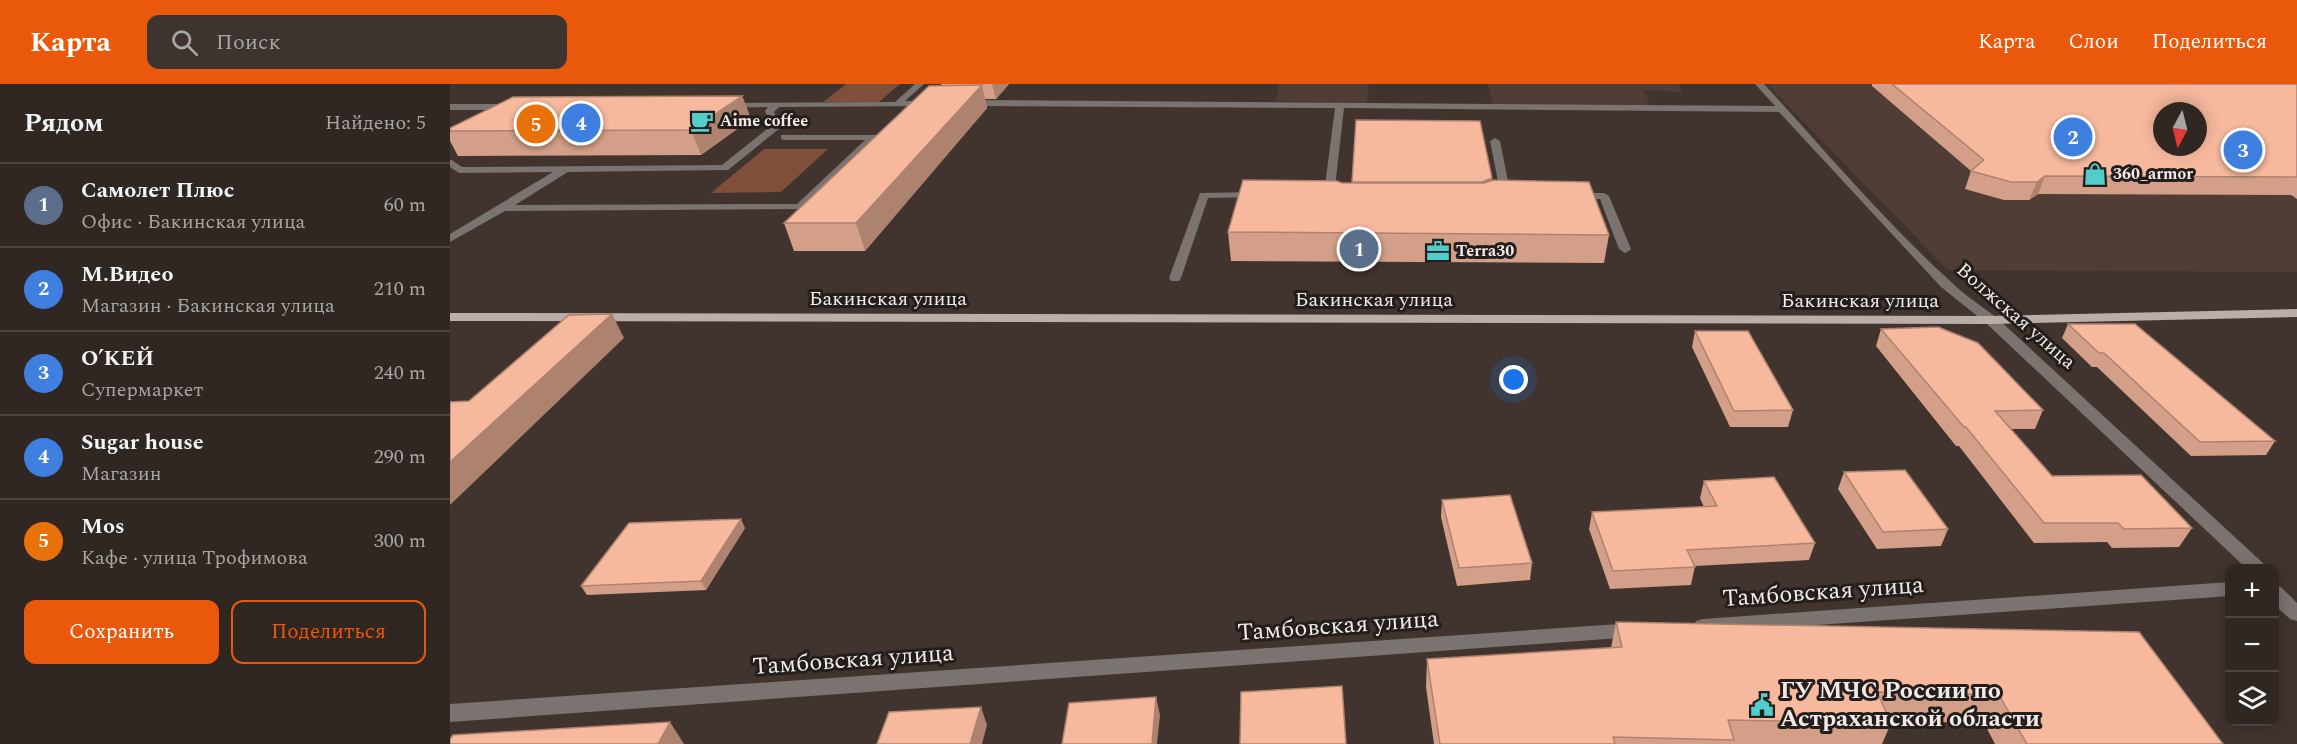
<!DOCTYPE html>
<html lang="ru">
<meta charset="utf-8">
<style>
:root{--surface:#312722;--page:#3d332f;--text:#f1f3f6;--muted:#a8a5a5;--line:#4c4440;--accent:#ea580c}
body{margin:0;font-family:Spectral,serif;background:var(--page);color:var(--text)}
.controls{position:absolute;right:18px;bottom:18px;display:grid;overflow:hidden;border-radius:12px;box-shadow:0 3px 15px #0003}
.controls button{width:54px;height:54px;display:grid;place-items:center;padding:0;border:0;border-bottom:2px solid var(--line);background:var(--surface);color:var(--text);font:30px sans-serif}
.compass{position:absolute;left:1703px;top:18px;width:54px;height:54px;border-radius:50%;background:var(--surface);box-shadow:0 3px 15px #0003;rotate:187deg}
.you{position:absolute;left:1064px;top:296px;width:21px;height:21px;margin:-15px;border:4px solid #fff;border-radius:50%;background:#1a73e8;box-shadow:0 0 0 9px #1a73e833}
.badge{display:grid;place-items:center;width:39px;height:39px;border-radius:50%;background:var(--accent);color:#fff;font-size:20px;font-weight:700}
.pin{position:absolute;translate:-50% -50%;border:3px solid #fff;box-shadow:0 2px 6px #0006}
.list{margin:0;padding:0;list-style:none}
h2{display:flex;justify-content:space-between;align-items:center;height:78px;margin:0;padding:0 24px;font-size:26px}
h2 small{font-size:20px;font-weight:400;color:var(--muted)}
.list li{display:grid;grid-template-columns:39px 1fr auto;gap:18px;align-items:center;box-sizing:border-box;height:84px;padding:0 24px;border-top:2px solid var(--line)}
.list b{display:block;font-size:22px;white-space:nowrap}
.list p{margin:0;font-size:20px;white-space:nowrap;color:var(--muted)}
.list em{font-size:20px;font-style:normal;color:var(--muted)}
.actions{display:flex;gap:12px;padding:18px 24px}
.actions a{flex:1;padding:14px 0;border:2px solid var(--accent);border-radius:12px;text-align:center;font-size:21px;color:var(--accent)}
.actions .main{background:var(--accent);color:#fff}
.icon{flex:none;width:33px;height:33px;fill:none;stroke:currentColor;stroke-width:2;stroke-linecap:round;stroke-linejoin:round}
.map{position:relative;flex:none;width:1847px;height:660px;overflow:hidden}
header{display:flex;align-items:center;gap:36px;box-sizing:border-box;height:84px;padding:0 30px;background:var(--accent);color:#fff}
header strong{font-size:28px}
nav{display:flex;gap:33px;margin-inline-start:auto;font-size:21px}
.search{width:420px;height:54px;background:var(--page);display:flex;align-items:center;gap:15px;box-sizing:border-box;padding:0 21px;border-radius:12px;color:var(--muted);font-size:22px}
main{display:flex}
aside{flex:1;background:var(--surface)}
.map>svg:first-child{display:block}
.built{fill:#503d35;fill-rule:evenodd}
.green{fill:#7f4f39}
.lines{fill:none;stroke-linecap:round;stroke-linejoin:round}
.minor{fill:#7a7370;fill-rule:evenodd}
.major{fill:#bbada7;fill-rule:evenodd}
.wall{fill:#d49f88}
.shaded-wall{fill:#ad826f}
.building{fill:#f7b99e;stroke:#ad826f;stroke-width:1.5;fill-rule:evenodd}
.labels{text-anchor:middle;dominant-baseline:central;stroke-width:6;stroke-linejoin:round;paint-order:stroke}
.far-poi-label{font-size:16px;font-weight:bold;fill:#f2eae6;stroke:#231d1b;text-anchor:start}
.street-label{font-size:20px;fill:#f2eae6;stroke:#231d1b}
.near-street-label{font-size:24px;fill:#f2eae6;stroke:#231d1b}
.near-poi-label{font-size:24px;font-weight:bold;fill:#f2eae6;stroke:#231d1b;text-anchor:start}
</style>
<header>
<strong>Карта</strong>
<div class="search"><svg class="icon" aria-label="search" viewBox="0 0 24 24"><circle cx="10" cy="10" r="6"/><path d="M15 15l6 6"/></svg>Поиск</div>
<nav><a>Карта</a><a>Слои</a><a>Поделиться</a></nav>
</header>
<main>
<aside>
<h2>Рядом<small>Найдено: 5</small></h2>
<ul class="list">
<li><span class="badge" style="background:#5c6f8a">1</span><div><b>Самолет Плюс</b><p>Офис · Бакинская улица</p></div><em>60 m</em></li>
<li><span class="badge" style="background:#3f7fe0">2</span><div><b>М.Видео</b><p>Магазин · Бакинская улица</p></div><em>210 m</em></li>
<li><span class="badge" style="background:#3f7fe0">3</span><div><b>О’КЕЙ</b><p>Супермаркет</p></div><em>240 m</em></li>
<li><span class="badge" style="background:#3f7fe0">4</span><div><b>Sugar house</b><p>Магазин</p></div><em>290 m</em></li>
<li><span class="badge" style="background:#e8710a">5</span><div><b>Mos</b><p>Кафе · улица Трофимова</p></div><em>300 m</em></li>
</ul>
<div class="actions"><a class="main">Сохранить</a><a>Поделиться</a></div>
</aside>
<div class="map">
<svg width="1847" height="660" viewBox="0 0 1847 660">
<rect width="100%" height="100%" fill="#41342e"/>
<g class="built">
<polygon points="829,0 919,0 917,19 826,17"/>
<polygon points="1038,0 1228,0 1233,8 1193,6 1201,22 1043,21"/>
<path d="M1317,0H1847V188L1498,186ZM1712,27H1748V63H1712Z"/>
</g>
<g class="green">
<polygon points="396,0 450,0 429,18 373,18"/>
<polygon points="314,65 378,65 331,108 261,109"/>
</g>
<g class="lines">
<g class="minor">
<polygon points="465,0 474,0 455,17 479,17 482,18 482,22 329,23 324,28 332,42 330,44 278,86 118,88 65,121 347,120 415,56 334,56 331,55 331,51 426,51 426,55 354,125 55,127 0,158 0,150 103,88 9,89 0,83 0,75 12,83 272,81 322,41 315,27 318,23 278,24 275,23 275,19 445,18"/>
<path d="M1305,0H1314C1373,64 1433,136 1499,196C1513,210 1530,221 1546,233L1813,479L1816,484H1796L1536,239L1491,203L1329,28L894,24L884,112L874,115L869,112L874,109L885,24L518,22L514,19L518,16L1325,22Z"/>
<polygon points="0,20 62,20 66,23 62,26 0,26"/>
<polygon points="1045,54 1050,57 1061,112 1056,115 1051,112 1040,57"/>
<polygon points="808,108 812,109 812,113 758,114 731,194 729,197 721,197 719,194 750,109"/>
<polygon points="1154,109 1159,112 1181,165 1179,167 1175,169 1169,165 1150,115 1123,115 1118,112 1123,109"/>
<polygon points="1780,498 1780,512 1253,549 1246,547 1243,542 1246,537 1253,535"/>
<polygon points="1824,501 1831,503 1847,519 1847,537 1840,535 1824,520"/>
<polygon points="1184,539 1191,541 1194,546 1191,551 1184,553 0,638 0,620"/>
</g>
<polygon class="major" points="1847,225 1847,233 1541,240 0,237 0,229 1541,232"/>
</g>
<g class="wall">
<polygon points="491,0 559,0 546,15 535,15 537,24 415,167 344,167 334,139 492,2"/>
<polygon points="1422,0 1847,0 1847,115 1841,111 1588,110 1579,116 1554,116 1515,105 1521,87 1422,2"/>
<polygon points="292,12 301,35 251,71 8,72 0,57 0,44"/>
<polygon points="906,36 1042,94 1041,97 1159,151 1154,179 781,177 778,148 892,99 902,99"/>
<polygon points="1618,240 1825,357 1816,371 1741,372 1647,283 1642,283 1612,254"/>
<polygon points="1431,245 1593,326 1585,345 1561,345 1602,392 1742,444 1729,463 1662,464 1657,458 1584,459 1509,362 1506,362 1426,262"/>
<polygon points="1245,247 1343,326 1338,343 1280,343 1242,263"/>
<polygon points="1394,388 1498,445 1491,462 1427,465 1388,405"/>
<polygon points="1254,397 1365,459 1359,476 1245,482 1241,501 1160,505 1139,445 1142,428 1254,423 1250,414"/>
<polygon points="992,416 1082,479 1080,496 1007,502 991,433"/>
<polygon points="295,444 256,506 137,511 131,502"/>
<polygon points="1166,538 1689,548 1773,660 1545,660 1534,639 1440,637 1441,639 1432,660 984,660 976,603 977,575 1161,564"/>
</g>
<g class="shaded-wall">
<polygon points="542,0 559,0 546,15"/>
<polygon points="532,1 537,24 415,167 406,139"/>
<polygon points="292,12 301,35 251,71 241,46"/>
<polygon points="1595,92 1588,110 1579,116 1587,98"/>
<polygon points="1042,94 1040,112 1031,116 1032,98"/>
<polygon points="162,230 174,254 0,421 0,378"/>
<polygon points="291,435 295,444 256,506 251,497"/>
<polygon points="706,613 710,631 707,660 702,660"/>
<polygon points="531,623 537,641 532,660 520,660"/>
<polygon points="220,638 234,660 208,660"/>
</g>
<g class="building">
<path d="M1442,0H1847V93L1595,92L1587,98H1561L1521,87L1534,76ZM1712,27H1748V63H1712Z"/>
<polygon points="532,1 406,139 334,139 479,2"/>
<polygon points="292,12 241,46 0,47 0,44 63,13"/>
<polygon points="906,36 1030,37 1042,94 1032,98 902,98"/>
<polygon points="793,96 887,97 892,99 1034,99 1044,96 1139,98 1159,151 778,148"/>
<polygon points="162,230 0,378 0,318 19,317 119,231"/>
<polygon points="1618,240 1685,240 1825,357 1750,358 1654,269 1649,269"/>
<polygon points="1488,243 1528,259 1593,326 1545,327 1602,392 1691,391 1742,444 1674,445 1668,439 1594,439 1516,343 1514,343 1431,245"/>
<polygon points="1245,247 1298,247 1343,326 1284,327"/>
<polygon points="1455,386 1498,445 1433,448 1394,388"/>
<polygon points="1324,393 1365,459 1237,466 1245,483 1163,487 1142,428 1267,422 1254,397"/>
<polygon points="1060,411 1082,479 1009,484 992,416"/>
<polygon points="291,435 251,497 131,502 179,439"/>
<polygon points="1166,538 1689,548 1773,660 1577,660 1549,611 1427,608 1441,639 1278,636 1284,656 1163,653 1165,660 990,660 977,575 1172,563"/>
<polygon points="892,602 896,660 790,660 791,608"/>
<polygon points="706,613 702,660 612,660 619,619"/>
<polygon points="531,623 520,660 427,660 439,628"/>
<polygon points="220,638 208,660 0,660 0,655 3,651"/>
</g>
<defs>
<g id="cafe-bare" transform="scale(1.8)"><path d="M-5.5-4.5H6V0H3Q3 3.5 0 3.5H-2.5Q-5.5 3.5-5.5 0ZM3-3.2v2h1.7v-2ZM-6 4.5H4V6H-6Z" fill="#52cdcc" stroke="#231d1b" stroke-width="2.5" paint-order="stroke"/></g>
<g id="shop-bare" transform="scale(1.8)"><path d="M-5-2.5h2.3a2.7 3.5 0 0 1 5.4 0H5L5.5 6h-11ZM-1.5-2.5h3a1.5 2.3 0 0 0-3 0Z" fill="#52cdcc" stroke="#231d1b" stroke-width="2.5" paint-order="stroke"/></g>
<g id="office-bare" transform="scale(1.8)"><path d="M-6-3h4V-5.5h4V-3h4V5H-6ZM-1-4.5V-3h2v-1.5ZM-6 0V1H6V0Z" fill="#52cdcc" stroke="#231d1b" stroke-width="2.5" paint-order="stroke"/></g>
<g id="civic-bare" transform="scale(1.8)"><path d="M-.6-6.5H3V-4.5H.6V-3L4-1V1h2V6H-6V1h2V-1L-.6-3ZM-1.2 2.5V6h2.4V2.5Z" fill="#52cdcc" stroke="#231d1b" stroke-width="2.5" paint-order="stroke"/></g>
</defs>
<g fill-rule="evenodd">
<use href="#cafe-bare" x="252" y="37"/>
<use href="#shop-bare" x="1645" y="90"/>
<use href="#office-bare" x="988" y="167"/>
<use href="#civic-bare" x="1312" y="621"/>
</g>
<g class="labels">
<g class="far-poi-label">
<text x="270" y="37">Aime coffee</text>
<text x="1663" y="90">360_armor</text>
<text x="1006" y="167">Terra30</text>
</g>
<g class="street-label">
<text x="438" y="215">Бакинская улица</text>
<text x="924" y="216">Бакинская улица</text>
<text x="1410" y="217">Бакинская улица</text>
<text transform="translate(1566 232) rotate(41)">Волжская улица</text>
</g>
<g class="near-street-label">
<text transform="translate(1373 508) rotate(-4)">Тамбовская улица</text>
<text transform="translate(888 542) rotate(-4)">Тамбовская улица</text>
<text transform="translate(403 576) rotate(-4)">Тамбовская улица</text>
</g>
<g class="near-poi-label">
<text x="1330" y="607">ГУ МЧС России по<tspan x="1330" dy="28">Астраханской области</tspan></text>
</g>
</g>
</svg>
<div class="controls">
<button>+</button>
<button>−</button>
<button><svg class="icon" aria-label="layers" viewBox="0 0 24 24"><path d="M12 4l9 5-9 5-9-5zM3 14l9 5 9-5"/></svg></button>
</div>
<svg class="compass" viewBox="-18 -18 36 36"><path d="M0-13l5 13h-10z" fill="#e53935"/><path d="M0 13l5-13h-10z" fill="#a8a5a5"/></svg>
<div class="you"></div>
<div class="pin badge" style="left:909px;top:165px;background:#5c6f8a">1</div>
<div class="pin badge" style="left:1623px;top:53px;background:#3f7fe0">2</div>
<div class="pin badge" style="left:1793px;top:66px;background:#3f7fe0">3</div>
<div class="pin badge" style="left:131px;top:39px;background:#3f7fe0">4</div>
<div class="pin badge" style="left:86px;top:40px;background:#e8710a">5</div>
</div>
</main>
